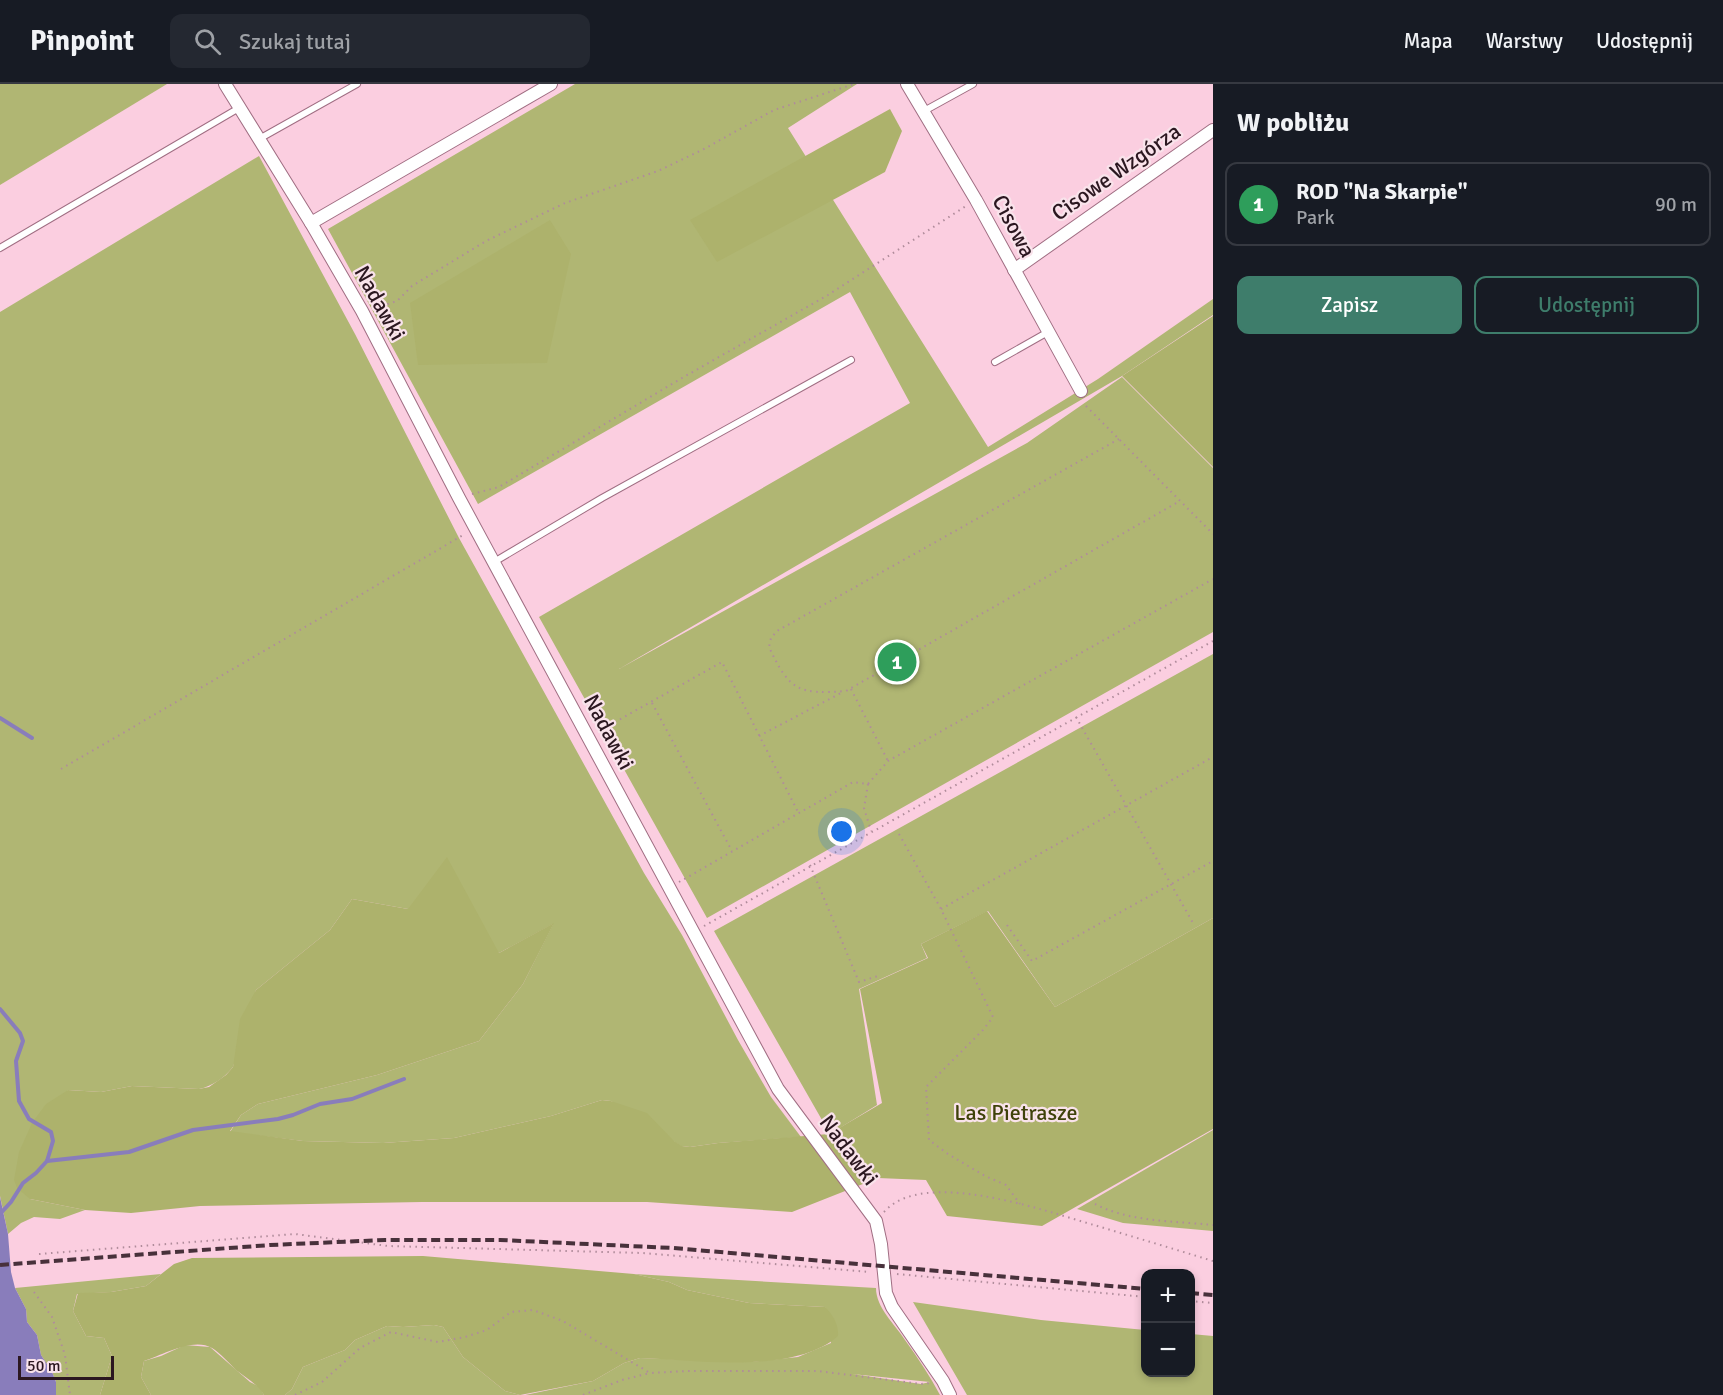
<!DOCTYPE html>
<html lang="pl">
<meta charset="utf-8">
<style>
:root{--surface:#171b24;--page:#242831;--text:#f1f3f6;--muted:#9ea1a6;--line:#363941;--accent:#3e7d6b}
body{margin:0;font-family:Signika,sans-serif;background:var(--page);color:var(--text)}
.controls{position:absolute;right:18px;bottom:18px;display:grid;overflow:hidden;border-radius:12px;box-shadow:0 3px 9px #0003}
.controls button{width:54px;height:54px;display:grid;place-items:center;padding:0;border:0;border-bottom:2px solid var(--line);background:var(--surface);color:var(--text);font:30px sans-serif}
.scale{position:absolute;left:18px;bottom:15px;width:96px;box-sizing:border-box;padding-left:6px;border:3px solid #2b1720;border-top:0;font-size:16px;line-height:21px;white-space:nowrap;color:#2b1720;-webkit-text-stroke:4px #f9e3eb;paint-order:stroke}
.you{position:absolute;left:842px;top:748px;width:21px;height:21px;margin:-15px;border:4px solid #fff;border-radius:50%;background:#1a73e8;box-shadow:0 0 0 9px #1a73e833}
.badge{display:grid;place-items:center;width:39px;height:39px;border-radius:50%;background:var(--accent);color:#fff;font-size:20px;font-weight:700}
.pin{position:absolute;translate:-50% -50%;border:3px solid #fff;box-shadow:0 2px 6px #0006}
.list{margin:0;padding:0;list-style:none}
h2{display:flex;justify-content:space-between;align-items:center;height:78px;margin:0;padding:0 24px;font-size:26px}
h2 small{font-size:20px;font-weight:400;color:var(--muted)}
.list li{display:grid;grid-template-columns:39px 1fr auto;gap:18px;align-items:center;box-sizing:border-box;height:84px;margin:0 12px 12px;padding:0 12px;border:2px solid var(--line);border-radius:12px}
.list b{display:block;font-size:22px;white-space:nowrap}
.list p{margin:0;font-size:20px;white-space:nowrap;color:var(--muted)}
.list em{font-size:20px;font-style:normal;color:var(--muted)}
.actions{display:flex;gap:12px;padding:18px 24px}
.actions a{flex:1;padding:14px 0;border:2px solid var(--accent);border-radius:12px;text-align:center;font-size:21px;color:var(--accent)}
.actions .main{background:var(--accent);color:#fff}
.icon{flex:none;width:33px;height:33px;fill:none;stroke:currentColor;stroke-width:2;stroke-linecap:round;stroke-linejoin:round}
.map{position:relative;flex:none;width:1213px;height:1311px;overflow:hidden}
header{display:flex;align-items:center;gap:36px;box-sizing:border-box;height:84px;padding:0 30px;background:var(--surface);border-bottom:2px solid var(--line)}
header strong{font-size:28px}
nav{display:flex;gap:33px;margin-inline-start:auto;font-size:21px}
.search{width:420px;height:54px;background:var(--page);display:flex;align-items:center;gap:15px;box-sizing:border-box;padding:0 21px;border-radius:12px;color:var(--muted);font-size:22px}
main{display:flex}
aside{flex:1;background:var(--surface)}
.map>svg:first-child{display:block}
.green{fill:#b0b673;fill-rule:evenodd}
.forest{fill:#adb26c}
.water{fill:#897dbb}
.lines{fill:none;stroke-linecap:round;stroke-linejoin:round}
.stream{stroke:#897dbb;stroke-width:4}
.service-casing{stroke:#a06e83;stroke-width:8}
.minor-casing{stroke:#a06e83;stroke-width:14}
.path{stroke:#b08c9b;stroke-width:2;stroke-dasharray:1.5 4.5;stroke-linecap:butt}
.service{stroke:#fff;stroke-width:6}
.minor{stroke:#fff;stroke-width:12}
.rail{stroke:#48313b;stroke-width:4;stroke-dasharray:9 4.5;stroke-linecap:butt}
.labels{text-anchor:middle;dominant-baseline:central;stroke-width:4.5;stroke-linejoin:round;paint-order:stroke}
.street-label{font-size:22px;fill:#2b1720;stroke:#f9e3eb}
.park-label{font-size:22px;fill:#3f420a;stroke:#f9e3eb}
</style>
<header>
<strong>Pinpoint</strong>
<div class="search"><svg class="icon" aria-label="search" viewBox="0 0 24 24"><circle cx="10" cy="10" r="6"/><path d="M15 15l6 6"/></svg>Szukaj tutaj</div>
<nav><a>Mapa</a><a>Warstwy</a><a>Udostępnij</a></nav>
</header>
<main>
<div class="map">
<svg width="1213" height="1311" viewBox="0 0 1213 1311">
<rect width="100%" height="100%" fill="#fbcee0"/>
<g class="green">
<polygon points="0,0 167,0 0,101"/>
<polygon points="575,0 857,0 788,44 988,363 1098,295 1213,215 1213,231 1122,292 619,585 1027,359 1122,293 1213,384 1213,548 707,834 539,533 910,319 850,208 478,420 328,145"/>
<path d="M259,72L355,250L459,454L644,789L682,851L738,956L771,1013L801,1053L718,1059L690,1063L681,1062L611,1017L602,1016L551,1032L454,1054L383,1059L303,1057L230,1048L241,1031L258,1020L377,991L479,957L523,900L553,840L499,869L408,825L352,815L330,846L256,906L233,983C224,994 213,1002 199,1005L132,1002L101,1008L68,1006L30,1115L85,1126L60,1135L34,1133L21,1139L8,1150L0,1112V228Z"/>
<polygon points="1213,570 1213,834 1055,923 988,827 921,860 927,874 859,905 877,1021 830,1050 714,847"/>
<polygon points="1213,1046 1213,1147 1123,1139 1077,1125"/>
<polygon points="161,1190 146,1202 111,1208 77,1210 73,1227 86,1252 104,1254 112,1272 100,1311 56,1311 56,1298 52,1288 41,1271 37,1251 27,1238 26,1225 15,1204"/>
<path d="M634,1190L876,1204C876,1224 895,1240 905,1256C918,1274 930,1292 940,1311H525L593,1297L624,1279L640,1274L750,1278L798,1273L831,1259L825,1223L749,1219L687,1206L669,1198ZM852,1290L930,1298L921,1300Z"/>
<polygon points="913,1218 1041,1236 1145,1246 1146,1288 1190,1288 1191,1250 1213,1252 1213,1311 967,1311"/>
<polygon points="434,1241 443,1243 463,1273 505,1307 520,1311 281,1311 285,1311 292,1305 303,1283 345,1266 355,1256 387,1242 403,1243"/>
<polygon points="185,1261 210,1263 250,1298 260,1303 264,1311 151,1311 141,1293 144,1277 161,1272"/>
</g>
<g class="forest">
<polygon points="890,25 902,47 885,88 717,178 690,136"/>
<polygon points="550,136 571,170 547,279 418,281 410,219"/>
<polygon points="1213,232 1213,383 1122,292"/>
<polygon points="447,773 499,869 554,839 523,900 479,957 377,991 258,1020 241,1031 230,1047 303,1057 383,1059 454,1054 551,1032 602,1016 611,1017 647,1029 674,1057 682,1062 690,1063 718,1059 829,1050 882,1019 860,905 928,874 921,860 987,827 1055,923 1213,834 1213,1045 1042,1142 947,1132 926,1096 878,1094 792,1128 647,1118 422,1118 200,1122 131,1129 85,1126 30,1115 17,1104 14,1096 19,1068 32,1039 46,1020 68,1006 101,1008 132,1002 199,1005 209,1003 226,991 233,983 240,935 256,906 330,846 352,815 408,825"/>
<path d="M423,1172L634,1190L669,1198L687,1206L749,1219L825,1223C833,1231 839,1241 838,1252C794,1291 695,1276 640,1274L624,1279L593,1297L520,1311L505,1307L463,1273L443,1243L434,1241L403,1243L387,1242L355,1256L345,1266L303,1283L292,1305L285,1311H264C258,1300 246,1294 236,1286C229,1279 220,1269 212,1264C193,1253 163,1271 144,1277L141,1293L151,1311H100L112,1272L104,1254L86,1252L73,1227L78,1209L111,1208L146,1202L174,1180L192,1174Z"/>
</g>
<polygon class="water" points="0,1113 8,1150 11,1188 15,1204 26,1225 27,1238 37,1251 41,1271 52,1288 56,1298 56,1311 0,1311"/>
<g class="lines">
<g class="stream">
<polyline points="0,634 32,654"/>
<polyline points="0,925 20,949 23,957 16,977 19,1017 29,1035 51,1048 53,1057 47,1077 36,1089 23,1099 11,1118 0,1130"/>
<polyline points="47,1077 129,1068 193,1046 278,1035 293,1031 320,1020 352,1015 404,995"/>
</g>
<g class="service-casing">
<g id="service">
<polyline points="924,27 973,0"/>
<polyline points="259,55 357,0"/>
<polyline points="0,164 239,24"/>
<polyline points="995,278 1048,248"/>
<polyline points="494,478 602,414 851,276"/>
</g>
</g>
<g class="minor-casing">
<g id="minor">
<polyline points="225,0 311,139 362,227 459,414 778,1005 876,1137 881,1160 886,1209 892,1223 943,1297 950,1311"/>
<polyline points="907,0 976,116 1081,307"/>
<polyline points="311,139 551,0"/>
<polyline points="1014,186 1213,46"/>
</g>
</g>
<g class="path">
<polyline points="376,224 397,217 412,202 486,157 565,119 658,87 704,65 774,26 854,0"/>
<polyline points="1086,322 1213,450"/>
<path d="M1119,355L777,547L771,554L769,563C789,606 798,611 846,607L1180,417"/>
<polyline points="472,410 499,403 682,294 828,211 966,122"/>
<polyline points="851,605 888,677"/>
<polyline points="652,619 732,767"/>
<polyline points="1076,633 1193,839"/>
<polyline points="599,647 722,578 798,728"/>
<polyline points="759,652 841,609"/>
<polyline points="61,685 465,450"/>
<polyline points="868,700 864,724 871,747"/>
<polyline points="899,750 941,825 993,933 983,946 926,1003 929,1056 948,1070 985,1092 1006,1101 1020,1120"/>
<polyline points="810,781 859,898 881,891"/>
<polyline points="679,798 853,698 868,700 888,677 1213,495"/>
<polyline points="941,825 1213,673"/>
<polyline points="1007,841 1032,877 1213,777"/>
<polyline points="704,842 1213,557"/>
<path d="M1095,1120C1129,1138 1175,1137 1213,1141"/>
<path d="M884,1128C923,1083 1045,1127 1094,1141C1134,1153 1174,1165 1213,1177"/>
<polyline points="39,1170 295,1150 388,1162 642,1169 870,1188"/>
<polyline points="897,1190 1146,1213"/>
<polyline points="34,1208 52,1233 65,1271 70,1311"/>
<polyline points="1190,1217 1213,1219"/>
<polyline points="295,1311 322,1298 360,1264 391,1248 438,1258 465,1253 487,1246 511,1228 533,1226 563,1237 650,1289 686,1287 818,1287 921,1300 930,1299"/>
<polyline points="583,1311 622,1296 650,1289"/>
</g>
<use href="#service" class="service"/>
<use href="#minor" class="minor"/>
<g class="rail">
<polyline points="0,1181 270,1161 385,1156 500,1156 673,1164 1146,1205"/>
<polyline points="1190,1209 1213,1211"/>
</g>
</g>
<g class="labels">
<g class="street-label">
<text transform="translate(1116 88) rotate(-35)">Cisowe Wzgórza</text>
<text transform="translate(1014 142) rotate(62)">Cisowa</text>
<text transform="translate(380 219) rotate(61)">Nadawki</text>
<text transform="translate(609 648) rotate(62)">Nadawki</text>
<text transform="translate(849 1066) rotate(53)">Nadawki</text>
</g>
<g class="park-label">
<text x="1016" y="1028">Las Pietrasze</text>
</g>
</g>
</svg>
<div class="controls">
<button>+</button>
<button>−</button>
</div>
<div class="scale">50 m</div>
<div class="you"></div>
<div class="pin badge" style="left:897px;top:578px;background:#2e9e5b">1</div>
</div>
<aside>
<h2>W pobliżu<small></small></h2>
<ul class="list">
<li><span class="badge" style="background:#2e9e5b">1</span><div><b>ROD &quot;Na Skarpie&quot;</b><p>Park</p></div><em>90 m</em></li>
</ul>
<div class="actions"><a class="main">Zapisz</a><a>Udostępnij</a></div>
</aside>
</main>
